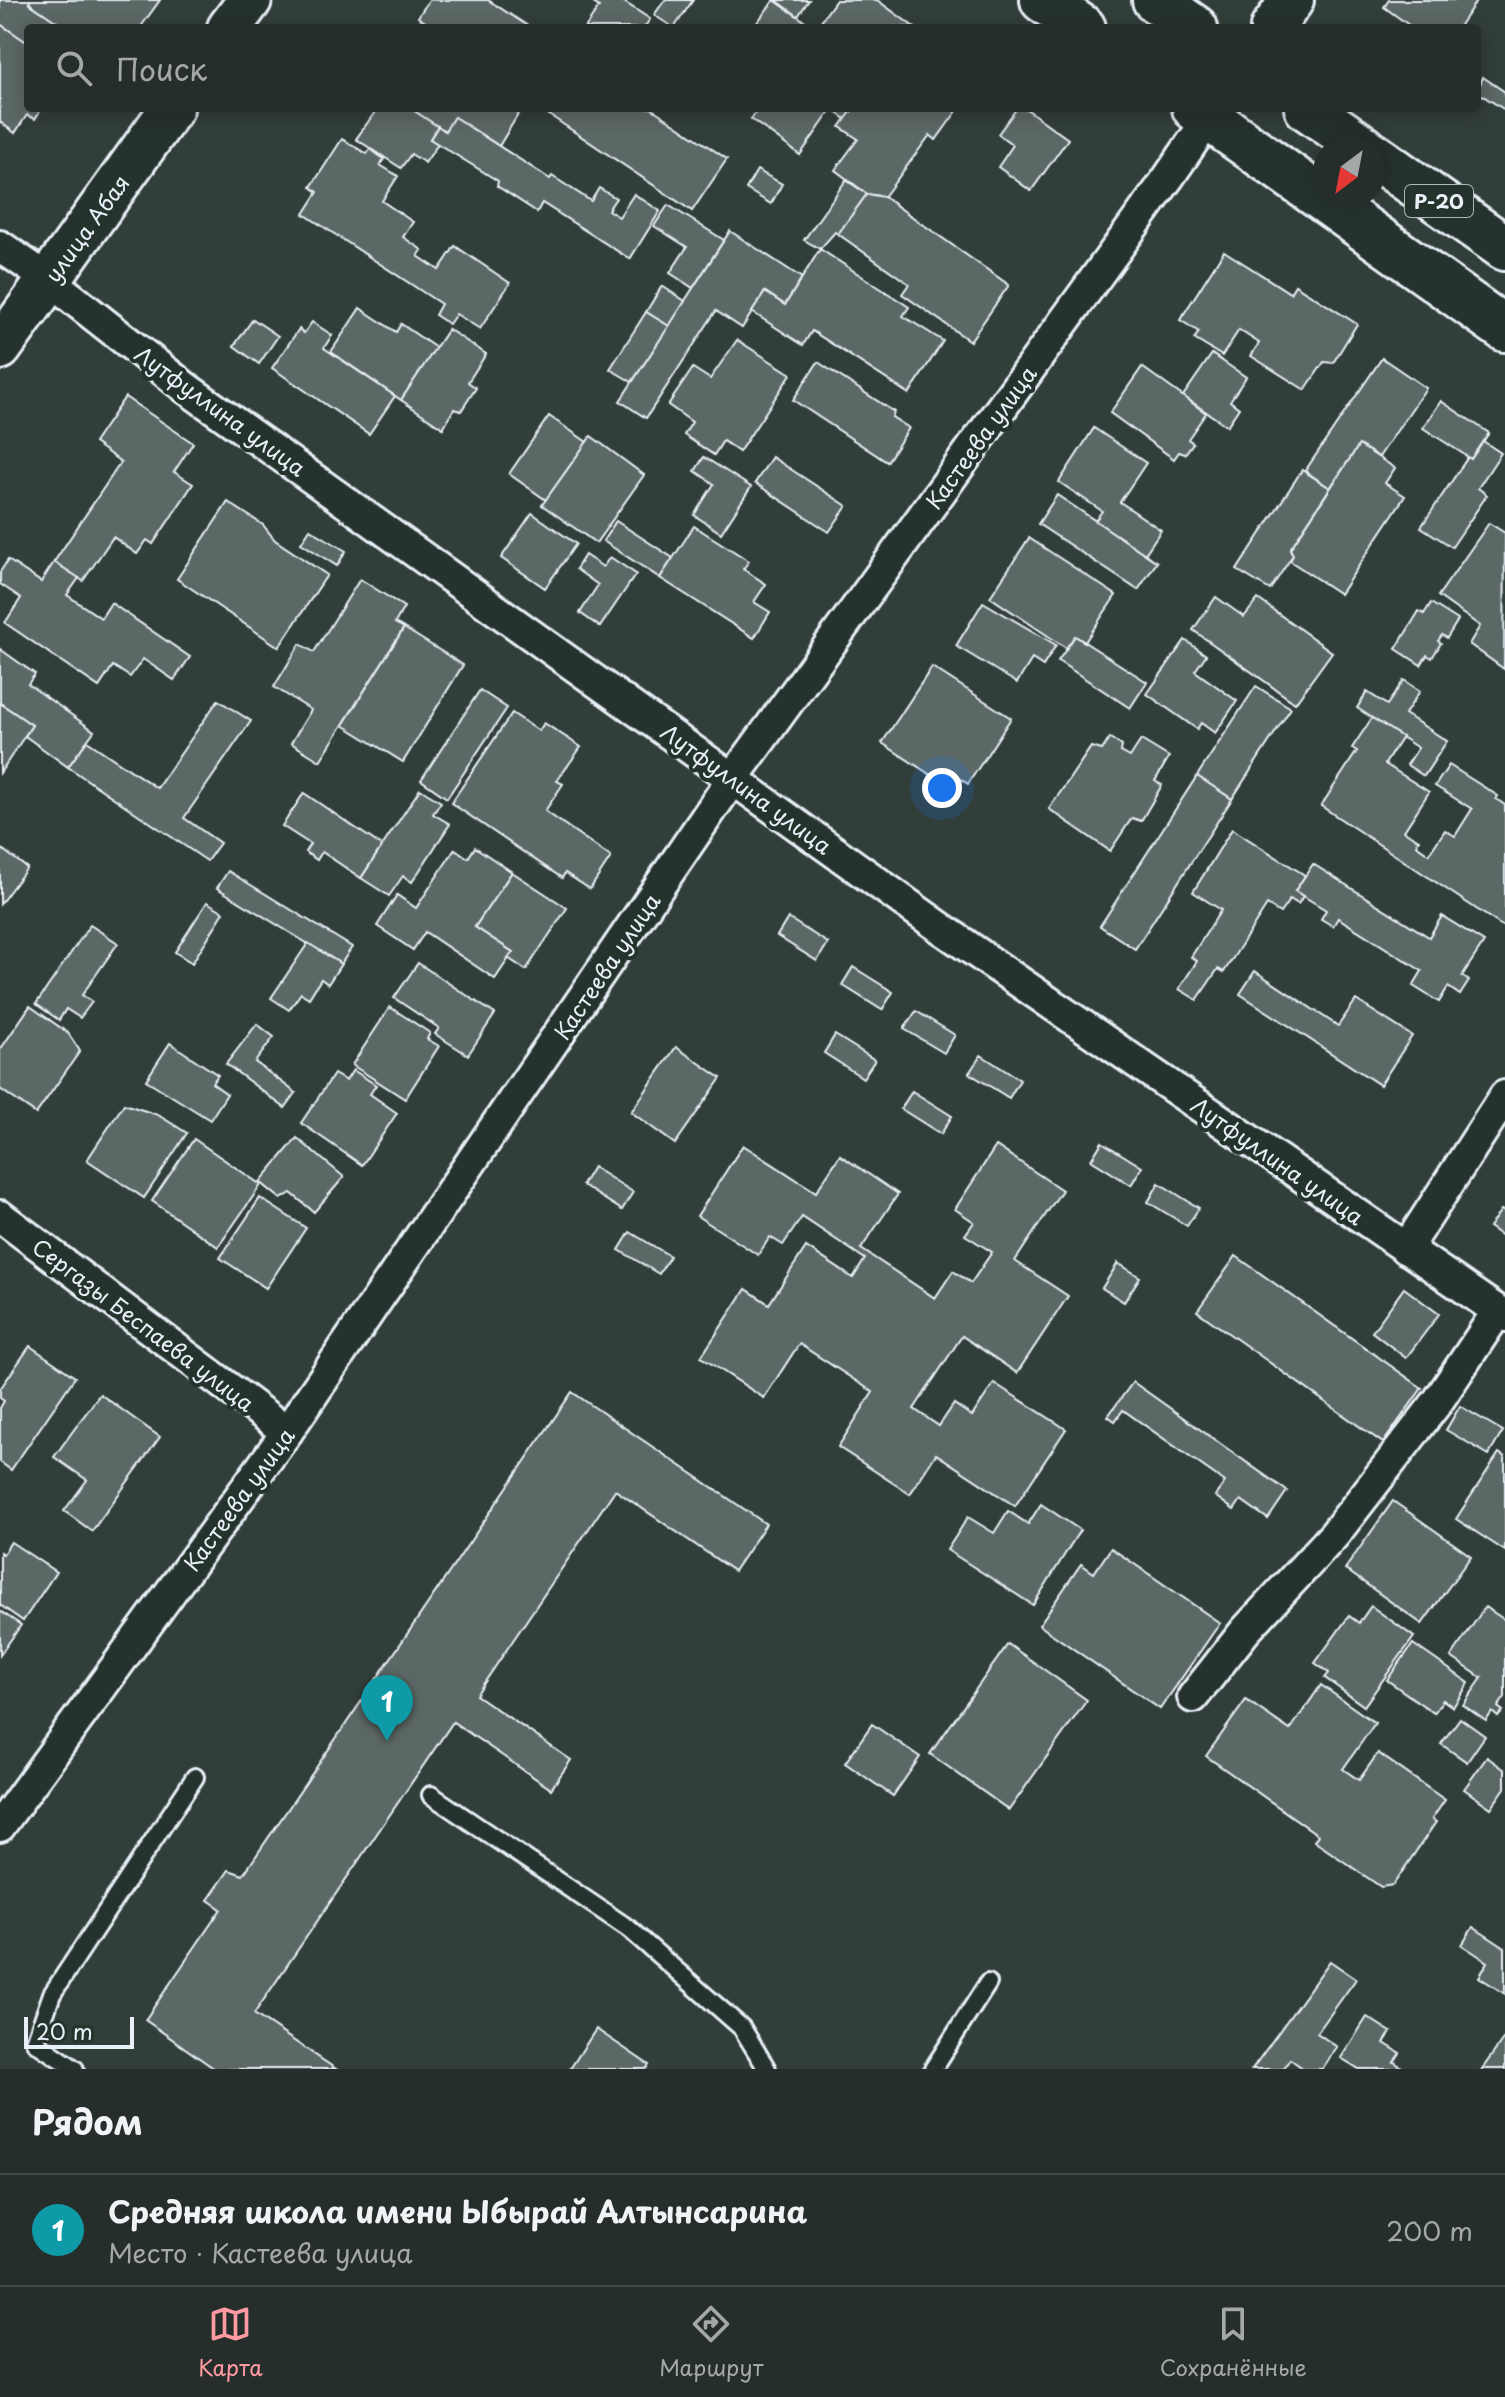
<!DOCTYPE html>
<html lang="ru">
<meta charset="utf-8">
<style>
:root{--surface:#262e2b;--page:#323a37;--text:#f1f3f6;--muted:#a4a8a9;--line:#424a47;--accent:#ff9aa2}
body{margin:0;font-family:"Playpen Sans",sans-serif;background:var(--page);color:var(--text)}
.compass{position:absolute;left:1313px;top:136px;width:72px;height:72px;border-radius:50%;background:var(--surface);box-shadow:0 4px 20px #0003;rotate:212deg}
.scale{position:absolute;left:24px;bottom:20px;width:110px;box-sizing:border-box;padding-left:8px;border:4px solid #e8f1f8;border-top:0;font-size:22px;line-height:28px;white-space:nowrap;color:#e8f1f8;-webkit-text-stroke:6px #26332d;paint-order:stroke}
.you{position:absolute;left:942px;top:788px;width:28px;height:28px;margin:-20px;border:6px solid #fff;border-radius:50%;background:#1a73e8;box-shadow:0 0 0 12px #1a73e833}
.badge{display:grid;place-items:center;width:52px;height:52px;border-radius:50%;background:var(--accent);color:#fff;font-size:26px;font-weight:700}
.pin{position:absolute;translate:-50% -66px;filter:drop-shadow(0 2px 4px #0008)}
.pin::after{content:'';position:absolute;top:42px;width:28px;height:24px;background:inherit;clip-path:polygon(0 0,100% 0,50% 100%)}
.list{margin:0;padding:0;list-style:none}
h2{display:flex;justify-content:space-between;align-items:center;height:104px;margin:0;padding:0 32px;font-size:34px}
h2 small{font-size:26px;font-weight:400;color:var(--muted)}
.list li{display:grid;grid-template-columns:52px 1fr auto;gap:24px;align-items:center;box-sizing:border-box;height:112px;padding:0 32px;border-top:2px solid var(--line)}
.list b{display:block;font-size:30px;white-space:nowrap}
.list p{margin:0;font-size:26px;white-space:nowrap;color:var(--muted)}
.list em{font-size:26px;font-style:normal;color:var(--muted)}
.icon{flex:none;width:44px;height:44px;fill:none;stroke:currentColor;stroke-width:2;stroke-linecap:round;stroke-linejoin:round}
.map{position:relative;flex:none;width:1505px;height:2069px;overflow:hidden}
.search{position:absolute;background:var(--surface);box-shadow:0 4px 20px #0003;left:24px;right:24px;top:24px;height:88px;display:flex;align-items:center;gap:20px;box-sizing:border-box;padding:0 28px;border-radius:8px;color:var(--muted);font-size:30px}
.sheet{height:216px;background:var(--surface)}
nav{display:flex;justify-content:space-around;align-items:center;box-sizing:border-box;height:112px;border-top:2px solid var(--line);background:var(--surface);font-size:22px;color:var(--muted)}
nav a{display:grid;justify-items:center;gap:4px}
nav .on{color:var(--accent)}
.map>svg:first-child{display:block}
.building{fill:#5c6865;stroke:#e8f1f8;stroke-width:2}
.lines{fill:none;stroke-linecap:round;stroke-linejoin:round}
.lane-casing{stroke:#e8f1f8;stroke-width:22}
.street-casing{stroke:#e8f1f8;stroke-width:36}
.secondary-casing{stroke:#e8f1f8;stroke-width:48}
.highway-casing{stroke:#e8f1f8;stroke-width:50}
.lane{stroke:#26332d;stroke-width:16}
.street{stroke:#26332d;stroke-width:30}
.secondary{stroke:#26332d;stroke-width:42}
.highway{stroke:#26332d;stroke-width:44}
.labels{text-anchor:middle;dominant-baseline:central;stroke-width:8;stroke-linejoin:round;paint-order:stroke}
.shield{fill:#26332d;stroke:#aeb8bb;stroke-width:2}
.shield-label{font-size:20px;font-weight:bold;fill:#e8f1f8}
.street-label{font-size:22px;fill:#e8f1f8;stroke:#26332d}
</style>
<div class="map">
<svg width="1505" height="2069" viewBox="0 0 1505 2069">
<rect width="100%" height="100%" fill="#323e39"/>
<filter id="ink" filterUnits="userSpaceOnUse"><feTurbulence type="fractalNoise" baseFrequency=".0125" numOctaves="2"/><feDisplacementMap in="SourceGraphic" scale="16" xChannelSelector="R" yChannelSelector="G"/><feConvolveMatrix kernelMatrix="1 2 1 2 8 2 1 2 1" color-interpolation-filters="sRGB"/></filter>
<g filter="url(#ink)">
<g class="building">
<polygon points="0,0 31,0 29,3 66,28 28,28 28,43 0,24"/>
<polygon points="31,0 160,0 140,28 66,28 29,3"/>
<polygon points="429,0 488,0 531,28 434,28 418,17"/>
<polygon points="589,0 621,0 650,19 644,28 585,28 599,7"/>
<polygon points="665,0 693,0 674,28 654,15"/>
<polygon points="774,0 806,22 801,28 753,28"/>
<polygon points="776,0 809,0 798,16"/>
<polygon points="836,0 877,0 914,27 816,28"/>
<polygon points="1389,0 1477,0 1458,28 1413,28 1384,7"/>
<polygon points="0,24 28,43 28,108 42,108 35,119 27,115 15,133 0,122"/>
<polygon points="1483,77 1505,92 1505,110 1477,92"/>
<polygon points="378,108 410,108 438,126 430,139 438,144 425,163 411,154 401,168 356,139"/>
<polygon points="410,108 522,108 499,146 454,117 445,131"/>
<polygon points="539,108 651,108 727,159 692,211"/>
<polygon points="759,108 854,108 846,119 832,109 800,155 751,119"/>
<polygon points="854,108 959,108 936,140 930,135 884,197 867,194 835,170 858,139 840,127"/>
<polygon points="1017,108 1025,108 1068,139 1031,191 998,167 1013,145 998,134"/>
<polygon points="454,117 550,179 552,176 591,201 599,188 616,198 608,210 619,217 634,194 660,211 630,259 542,203 537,212 497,186 498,181 430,139 438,126 445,131"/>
<polygon points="342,139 367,154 370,149 384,159 380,165 398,176 382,201 413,222 403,237 422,250 418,256 439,270 455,246 510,283 480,329 456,314 449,324 435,315 441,304 304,214 318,192 311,187"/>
<polygon points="757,170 782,184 771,204 746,189"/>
<polygon points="846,180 867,194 838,234 835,232 820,249 804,240"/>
<polygon points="867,194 884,197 1009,285 970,341 902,294 909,284 838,234"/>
<polygon points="668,205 724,240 693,288 670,273 687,247 654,226"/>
<polygon points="730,231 802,278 785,305 765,292 742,328 716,311 646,418 620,401"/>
<polygon points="820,249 909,307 903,316 943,341 909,394 812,331 803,345 752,312 765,292 785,305"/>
<polygon points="1224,251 1290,293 1295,285 1357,324 1333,363 1324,362 1305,390 1251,356 1259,343 1239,330 1222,356 1194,339 1199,332 1180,320"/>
<polygon points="662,286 685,301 669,326 646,312"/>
<polygon points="360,308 396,332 401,324 436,348 401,400 331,352"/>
<polygon points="646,312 669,326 632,382 610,369"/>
<polygon points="253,319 278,336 259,364 234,346"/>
<polygon points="312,322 332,335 324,348 395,396 369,434 272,368 299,329 304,333"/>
<polygon points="448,329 486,354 468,382 476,388 461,411 454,409 443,428 401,400"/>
<polygon points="737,340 791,374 739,452 723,441 714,455 684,435 692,422 668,405 693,368 710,379"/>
<polygon points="1212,354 1246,377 1230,401 1239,408 1227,426 1183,396"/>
<polygon points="1382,358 1426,388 1379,457 1359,445 1330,488 1305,471"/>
<polygon points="818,362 894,412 892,417 909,428 887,462 793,400"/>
<polygon points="1142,367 1206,413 1188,439 1193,443 1185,454 1179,452 1174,459 1110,413"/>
<polygon points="125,397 193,443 174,472 193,484 153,544 147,540 137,554 113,537 83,581 54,562 121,462 94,443"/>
<polygon points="1441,401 1489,433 1471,459 1423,428"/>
<polygon points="549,416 587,442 546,500 509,474"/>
<polygon points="1094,428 1146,463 1120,502 1161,530 1145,554 1095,521 1102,511 1059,482"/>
<polygon points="591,436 644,475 596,543 542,505"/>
<polygon points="1483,441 1501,453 1478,488 1487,495 1452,547 1421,527 1468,457 1471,459"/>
<polygon points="1359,445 1395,468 1385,483 1405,496 1340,594 1290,561 1293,555 1290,549"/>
<polygon points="704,457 751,487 721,533 694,515 714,484 695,471"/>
<polygon points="772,457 847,506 829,532 755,483"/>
<polygon points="1302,470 1330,488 1290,549 1293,555 1270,590 1237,570"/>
<polygon points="1057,495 1157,562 1138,590 1038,524"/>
<polygon points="228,502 263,525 275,540 327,575 279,647 177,579"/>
<polygon points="532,513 576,544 545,588 501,558"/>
<polygon points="616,521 673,558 660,578 603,541"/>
<polygon points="1489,523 1505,533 1504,669 1469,644 1480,626 1438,596"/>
<polygon points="694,526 749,561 743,569 766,584 754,602 770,612 754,638 660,578"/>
<polygon points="310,529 346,551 337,566 301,543"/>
<polygon points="1029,538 1116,595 1085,642 1075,636 1066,648 990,597"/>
<polygon points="585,555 603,567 610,557 636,574 600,627 580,613 598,585 576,569"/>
<polygon points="8,560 41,582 54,562 79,578 67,595 101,618 111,603 190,657 174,680 143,659 130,677 113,666 99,687 5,623 21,598 0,584 0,572"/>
<polygon points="360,579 404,607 395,623 404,628 320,761 291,743 311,710 274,687 300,644 314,652"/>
<polygon points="1216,597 1244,617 1258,599 1332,652 1295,703 1193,630"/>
<polygon points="983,602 1056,645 1043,666 1032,659 1017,683 956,646"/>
<polygon points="1431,603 1458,620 1447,638 1442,635 1438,641 1441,643 1432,658 1427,655 1421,665 1396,649 1419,611 1424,614"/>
<polygon points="404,628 463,665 403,762 343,725"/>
<polygon points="1075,636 1147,682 1130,708 1058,661"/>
<polygon points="1185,640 1206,655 1195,671 1237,701 1215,733 1201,723 1197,729 1147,694"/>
<polygon points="0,649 35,674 28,684 94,731 68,767 25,736 32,725 0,703"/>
<polygon points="932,667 1011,718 968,784 957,777 946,785 882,743"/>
<polygon points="1404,680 1420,691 1405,714 1447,741 1424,776 1407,765 1418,748 1357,708 1367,692 1387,705"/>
<polygon points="1256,686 1291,708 1232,799 1197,776"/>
<polygon points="480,690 507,708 447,798 421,780"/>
<polygon points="218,700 251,721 184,818 220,843 207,861 68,767 87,741 157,788"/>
<polygon points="0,703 32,725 0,773"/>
<polygon points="512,713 539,731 544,723 581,747 557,781 563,784 545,811 611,857 590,889 565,873 562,878 451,803"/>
<polygon points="1372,718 1402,737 1385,764 1429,792 1404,831 1419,840 1416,845 1429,854 1445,830 1455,836 1472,809 1435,786 1449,765 1498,796 1496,799 1505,805 1505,928 1321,806 1357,751 1352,748"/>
<polygon points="1110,738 1122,746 1121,752 1130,757 1141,740 1169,757 1155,781 1162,785 1141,821 1132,818 1110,851 1049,809 1091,747 1102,750"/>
<polygon points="1197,776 1232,799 1135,949 1100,926"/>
<polygon points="420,789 441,802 433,814 450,824 412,882 403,876 389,896 361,878"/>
<polygon points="304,793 382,846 361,878 322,852 317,860 305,852 310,844 282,826"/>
<polygon points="1232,829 1303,874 1305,876 1295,891 1303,896 1298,904 1290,899 1280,913 1267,905 1224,972 1218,969 1197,1000 1179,989 1197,961 1191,957 1221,910 1193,892"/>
<polygon points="475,847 512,872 475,927 513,952 495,979 425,932 413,950 377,926 397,895 416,908 455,849 468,858"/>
<polygon points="2,849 27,868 0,904 0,852"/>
<polygon points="1313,864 1429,937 1442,916 1484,942 1462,976 1469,981 1460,995 1448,987 1439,1002 1413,986 1422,971 1338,918 1333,926 1321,919 1326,910 1295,891"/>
<polygon points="228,871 352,947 341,964 217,888"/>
<polygon points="512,872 567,908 526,970 508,958 513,952 475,927"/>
<polygon points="207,902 224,912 192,963 175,952"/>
<polygon points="788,918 828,943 817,961 777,936"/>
<polygon points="90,925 118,943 82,995 92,1002 80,1018 66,1009 59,1020 36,1004"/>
<polygon points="308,943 341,964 328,984 321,979 309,998 301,993 289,1010 271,998"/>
<polygon points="418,963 495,1014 468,1055 435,1034 439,1028 394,998"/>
<polygon points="853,967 893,992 882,1010 842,985"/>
<polygon points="1255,971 1338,1026 1356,1000 1412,1036 1380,1085 1240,994"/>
<polygon points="30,1006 68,1033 80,1051 36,1114 0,1089 0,1050"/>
<polygon points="390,1007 430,1033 427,1039 439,1046 405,1099 352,1065"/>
<polygon points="916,1011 955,1035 944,1053 904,1029"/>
<polygon points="257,1024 274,1037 255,1062 296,1093 285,1108 226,1064"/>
<polygon points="835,1035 875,1060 863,1078 824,1053"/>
<polygon points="170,1043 218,1075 212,1083 227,1094 210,1120 146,1080"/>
<polygon points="676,1047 721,1078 675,1144 631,1112"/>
<polygon points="981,1055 1020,1080 1009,1098 969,1073"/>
<polygon points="353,1070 376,1085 370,1094 397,1113 362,1165 301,1123 334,1074 346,1081"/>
<polygon points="912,1091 952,1116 941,1134 901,1109"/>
<polygon points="124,1104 158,1115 187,1133 144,1198 87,1160"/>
<polygon points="297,1138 344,1177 314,1212 291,1193 281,1199 260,1182"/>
<polygon points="194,1139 261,1185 218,1247 152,1201"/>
<polygon points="1102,1142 1142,1167 1131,1185 1091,1160"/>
<polygon points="743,1145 816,1192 840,1155 898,1194 861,1249 935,1298 953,1271 971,1283 992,1252 965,1235 974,1222 955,1209 996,1146 1062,1190 1015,1261 1068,1296 1017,1373 962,1336 914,1409 939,1426 954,1404 972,1416 994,1383 1066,1429 1015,1506 936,1454 910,1494 838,1447 873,1392 799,1344 764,1398 701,1357 746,1289 769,1304 806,1247 853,1278 865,1259 802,1217 783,1245 770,1237 758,1255 697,1216"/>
<polygon points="593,1167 633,1192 622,1210 582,1185"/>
<polygon points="1159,1183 1199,1208 1187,1226 1148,1202"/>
<polygon points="260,1198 306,1228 266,1288 220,1258"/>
<polygon points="1501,1210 1505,1212 1505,1238 1489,1227"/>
<polygon points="630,1232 670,1256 659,1274 619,1250"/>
<polygon points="1236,1256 1422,1388 1383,1443 1197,1311"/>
<polygon points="1118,1263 1140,1277 1124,1302 1102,1288"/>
<polygon points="1404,1288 1439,1314 1406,1358 1372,1332"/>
<polygon points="30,1346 75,1377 11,1470 0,1462 0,1408 4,1401 0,1398 0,1389"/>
<polygon points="1133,1382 1287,1491 1268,1519 1241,1500 1234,1510 1215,1496 1225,1482 1123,1410 1115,1421 1108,1416"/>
<polygon points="572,1392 766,1524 734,1571 615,1490 476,1695 571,1760 551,1789 453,1722 254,2014 336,2069 215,2069 145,2020 221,1909 208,1900 229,1870 243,1875"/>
<polygon points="100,1394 160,1437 92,1531 64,1511 87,1480 54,1457"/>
<polygon points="1460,1406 1503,1431 1489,1455 1446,1430"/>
<polygon points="1499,1453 1505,1457 1505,1551 1456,1519"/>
<polygon points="1393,1501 1471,1556 1422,1624 1345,1569"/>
<polygon points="1041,1504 1080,1530 1033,1605 947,1550 968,1517 994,1533 1008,1511 1028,1524"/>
<polygon points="11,1542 56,1572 23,1621 0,1605 0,1552 3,1554"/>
<polygon points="1111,1548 1220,1623 1160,1709 1039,1625 1081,1564 1094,1573"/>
<polygon points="1371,1606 1414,1637 1364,1706 1325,1678 1329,1673 1315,1663 1349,1616 1359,1623"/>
<polygon points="1485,1607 1505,1620 1505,1697 1498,1707 1503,1711 1498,1717 1492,1712 1486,1721 1463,1705 1482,1678 1451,1657"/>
<polygon points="0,1611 21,1625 0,1655"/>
<polygon points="1008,1644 1087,1700 1009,1810 930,1754"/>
<polygon points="1413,1644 1469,1683 1453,1707 1443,1700 1434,1713 1387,1680"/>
<polygon points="1321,1685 1375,1723 1343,1769 1359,1780 1378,1753 1445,1800 1432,1819 1436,1822 1393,1885 1381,1887 1314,1841 1318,1835 1206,1756 1246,1700 1290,1730"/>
<polygon points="1460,1718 1485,1736 1467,1762 1441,1744"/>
<polygon points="872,1724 920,1757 893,1796 845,1763"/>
<polygon points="1487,1757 1505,1770 1505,1788 1491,1808 1464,1789"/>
<polygon points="1473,1927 1505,1948 1505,1994 1479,1977 1488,1962 1462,1945"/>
<polygon points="1330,1961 1356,1979 1317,2033 1337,2047 1322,2069 1304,2069 1290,2059 1283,2069 1252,2069"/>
<polygon points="1367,2017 1391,2032 1384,2043 1400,2053 1394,2062 1405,2069 1359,2069 1341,2058"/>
<polygon points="596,2029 649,2065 646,2069 570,2069"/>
<polygon points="1505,2037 1505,2069 1482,2069"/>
</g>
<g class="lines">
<g class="lane-casing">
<g id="lane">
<polyline points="431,1795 628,1928 742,2028 767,2069"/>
<polyline points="75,2069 35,2042 52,1994 195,1777"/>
<polyline points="933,2069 988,1983"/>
</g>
</g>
<g class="street-casing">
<g id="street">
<polyline points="0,246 49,280 186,388 941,928 1505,1316"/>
<polyline points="0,1216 287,1432"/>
<polyline points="1406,1249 1505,1096"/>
<polyline points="1193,1697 1245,1631 1334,1535 1438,1401 1498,1311"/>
<polyline points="0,1826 287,1432 733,778 1168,178 1209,118"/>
</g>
</g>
<g class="secondary-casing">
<g id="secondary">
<polyline points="229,28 250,0"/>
<polyline points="1272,28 1292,0"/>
<polyline points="0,348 172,108"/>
</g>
</g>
<g class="highway-casing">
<g id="highway">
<polyline points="1043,0 1083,28"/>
<polyline points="1155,0 1195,28"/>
<polyline points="1195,108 1505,329"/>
<polyline points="1307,108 1364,148"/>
<polyline points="1373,155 1505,248"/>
</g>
</g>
<use href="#lane" class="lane"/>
<use href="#street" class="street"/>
<use href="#secondary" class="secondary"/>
<use href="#highway" class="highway"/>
</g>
</g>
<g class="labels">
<rect class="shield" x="1405" y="185" width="68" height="32" rx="6"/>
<g class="shield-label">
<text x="1439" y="201">Р-20</text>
</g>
<g class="street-label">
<text transform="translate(86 228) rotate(-54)">улица Абая</text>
<text transform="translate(221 410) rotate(36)">Лутфуллина улица</text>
<text transform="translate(980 437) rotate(-54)">Кастеева улица</text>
<text transform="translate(747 788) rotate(36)">Лутфуллина улица</text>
<text transform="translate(606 966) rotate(-56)">Кастеева улица</text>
<text transform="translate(1278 1160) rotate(35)">Лутфуллина улица</text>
<text transform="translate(144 1324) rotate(37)">Сергазы Беспаева улица</text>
<text transform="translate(238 1499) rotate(-54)">Кастеева улица</text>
</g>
</g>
</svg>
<svg class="compass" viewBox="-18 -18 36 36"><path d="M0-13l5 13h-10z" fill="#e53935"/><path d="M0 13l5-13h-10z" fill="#a4a8a9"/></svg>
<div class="scale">20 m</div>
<div class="you"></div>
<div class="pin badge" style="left:387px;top:1741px;background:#0f9aa8">1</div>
<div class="search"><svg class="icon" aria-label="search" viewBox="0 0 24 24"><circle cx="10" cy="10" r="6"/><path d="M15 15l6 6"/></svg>Поиск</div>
</div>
<section class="sheet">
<h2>Рядом<small></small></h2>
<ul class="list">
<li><span class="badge" style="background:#0f9aa8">1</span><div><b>Средняя школа имени Ыбырай Алтынсарина</b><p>Место · Кастеева улица</p></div><em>200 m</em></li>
</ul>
</section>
<nav>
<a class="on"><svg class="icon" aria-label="map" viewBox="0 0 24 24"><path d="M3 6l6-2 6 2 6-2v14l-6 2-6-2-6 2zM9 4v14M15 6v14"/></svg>Карта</a>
<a><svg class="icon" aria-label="directions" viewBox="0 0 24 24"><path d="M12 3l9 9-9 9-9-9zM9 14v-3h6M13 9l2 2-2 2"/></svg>Маршрут</a>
<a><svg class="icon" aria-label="saved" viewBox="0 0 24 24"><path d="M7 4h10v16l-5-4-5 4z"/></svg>Сохранённые</a>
</nav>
